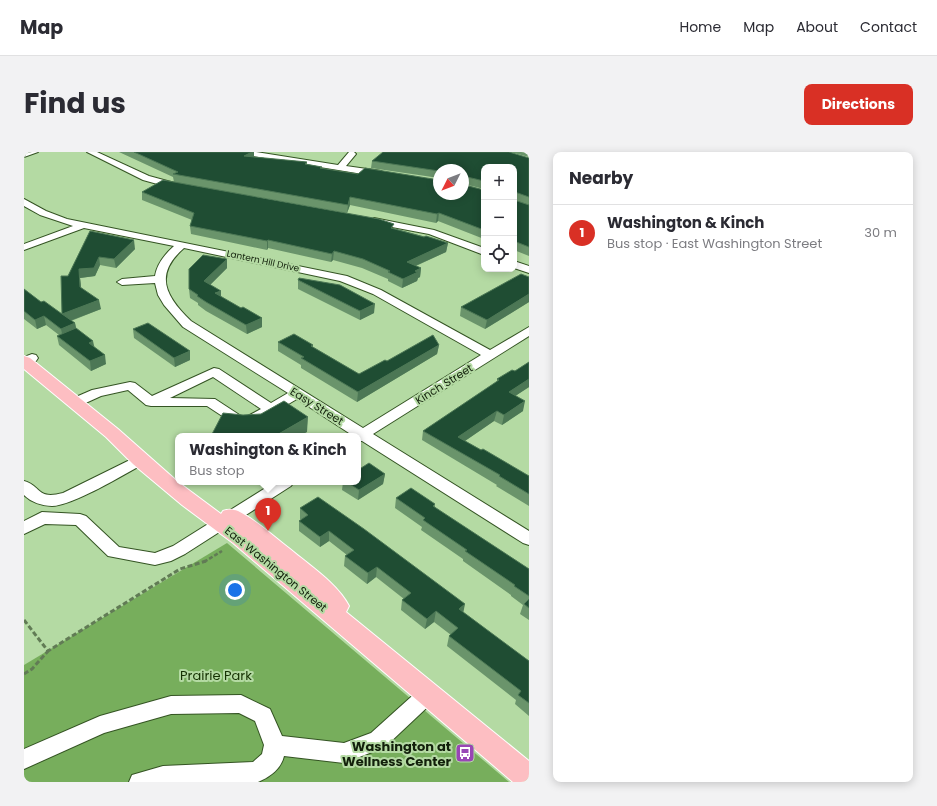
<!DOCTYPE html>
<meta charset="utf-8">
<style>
:root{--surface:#fff;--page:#f2f2f3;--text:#2b2b33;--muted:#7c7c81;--line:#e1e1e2;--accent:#d93025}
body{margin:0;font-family:Poppins,sans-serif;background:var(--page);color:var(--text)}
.controls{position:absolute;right:12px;top:12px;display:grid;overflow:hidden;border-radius:8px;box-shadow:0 2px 10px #0003}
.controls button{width:36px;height:36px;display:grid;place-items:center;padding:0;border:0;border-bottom:1px solid var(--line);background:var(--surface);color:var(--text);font:20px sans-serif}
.compass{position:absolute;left:409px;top:12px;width:36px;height:36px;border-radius:50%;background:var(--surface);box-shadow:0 2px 10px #0003;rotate:228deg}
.you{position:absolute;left:211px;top:438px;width:14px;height:14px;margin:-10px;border:3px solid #fff;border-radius:50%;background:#1a73e8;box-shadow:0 0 0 6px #1a73e833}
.badge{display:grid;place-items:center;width:26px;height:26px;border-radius:50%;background:var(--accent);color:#fff;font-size:13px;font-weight:700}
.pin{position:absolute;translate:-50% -33px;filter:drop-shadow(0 1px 2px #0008)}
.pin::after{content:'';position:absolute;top:21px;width:14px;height:12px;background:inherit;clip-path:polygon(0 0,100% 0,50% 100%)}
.popup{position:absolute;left:151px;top:281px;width:186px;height:52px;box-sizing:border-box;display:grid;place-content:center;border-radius:8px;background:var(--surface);filter:drop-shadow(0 1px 3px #0005);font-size:13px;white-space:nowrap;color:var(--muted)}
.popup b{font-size:15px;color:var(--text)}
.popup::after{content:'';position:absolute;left:50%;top:100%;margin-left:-8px;border:8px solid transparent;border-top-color:var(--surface)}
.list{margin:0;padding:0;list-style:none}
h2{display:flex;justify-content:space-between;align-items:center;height:52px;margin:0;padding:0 16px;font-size:17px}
h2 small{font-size:13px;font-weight:400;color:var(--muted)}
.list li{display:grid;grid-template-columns:26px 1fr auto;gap:12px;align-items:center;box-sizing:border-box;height:56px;padding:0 16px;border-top:1px solid var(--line)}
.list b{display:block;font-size:15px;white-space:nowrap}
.list p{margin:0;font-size:13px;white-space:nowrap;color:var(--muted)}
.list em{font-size:13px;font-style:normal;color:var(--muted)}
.icon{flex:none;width:22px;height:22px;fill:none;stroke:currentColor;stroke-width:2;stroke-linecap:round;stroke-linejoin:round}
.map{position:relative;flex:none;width:505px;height:630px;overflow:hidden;border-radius:8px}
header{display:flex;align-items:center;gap:24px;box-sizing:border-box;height:56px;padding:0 20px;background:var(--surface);border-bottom:1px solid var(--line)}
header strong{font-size:19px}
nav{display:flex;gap:22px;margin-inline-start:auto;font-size:14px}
.intro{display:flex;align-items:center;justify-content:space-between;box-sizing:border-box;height:96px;padding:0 24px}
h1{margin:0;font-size:28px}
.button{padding:10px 18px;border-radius:8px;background:var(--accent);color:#fff;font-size:14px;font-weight:700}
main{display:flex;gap:24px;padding:0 24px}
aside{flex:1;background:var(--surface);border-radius:8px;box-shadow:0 2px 10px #0003}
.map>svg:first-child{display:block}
.green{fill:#77ae5c}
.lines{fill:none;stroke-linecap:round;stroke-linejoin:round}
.minor-casing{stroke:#345423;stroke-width:2}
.major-casing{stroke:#fff;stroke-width:2}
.path-far1{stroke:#617b55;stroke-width:2.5;stroke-dasharray:4 2;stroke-linecap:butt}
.path{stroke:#617b55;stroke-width:3;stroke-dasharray:5 2.5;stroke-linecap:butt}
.minor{fill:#fff;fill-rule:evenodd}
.major{fill:#fdbec2;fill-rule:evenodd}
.wall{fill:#6a946b}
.shaded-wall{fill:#4c7755}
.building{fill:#1f4d33;stroke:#4c7755}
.labels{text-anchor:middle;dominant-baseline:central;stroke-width:4;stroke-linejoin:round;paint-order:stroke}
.far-street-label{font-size:9px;fill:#12200b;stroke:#b4daa3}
.street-label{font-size:11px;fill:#12200b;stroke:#b4daa3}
.near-park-label{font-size:13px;fill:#163204;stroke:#b4daa3}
.near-poi-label{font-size:13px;font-weight:bold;fill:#12200b;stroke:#b4daa3;text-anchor:end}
</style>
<header>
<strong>Map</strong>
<nav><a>Home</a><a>Map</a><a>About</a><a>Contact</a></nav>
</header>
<div class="intro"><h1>Find us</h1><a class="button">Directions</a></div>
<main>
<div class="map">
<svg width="505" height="630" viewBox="0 0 505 630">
<rect width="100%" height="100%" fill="#b4daa3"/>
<polygon class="green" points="203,391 485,630 0,630 0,513"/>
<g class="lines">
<g class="minor-casing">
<g id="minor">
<polygon points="0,0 14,0 0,5"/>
<polygon points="63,0 73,0 125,24 158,33 159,35 155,38 119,28"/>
<polygon points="212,0 232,0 314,13 325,0 330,0 332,2 322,14 357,19 361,22 357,25 216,2"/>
<path d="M0,47L22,59L43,67L323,124L357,138L466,198L505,175V184L349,282L505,379V393L499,391L338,289H334V284H327L328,283L273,247L225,275L220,276L215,275L183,254H127L122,253L104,238L77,244L55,254H45L43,251L45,248L68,238L106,230L111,231L128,244L190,216L195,217L247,251L264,241L159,175L140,153L134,143L131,131L98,133L93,130L98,127L131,124C133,112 141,102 150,94L60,76L0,98V92L49,74L16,63L0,54ZM160,96L316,129L349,142L457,203L339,276L167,169C142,145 129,123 160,96ZM189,225L237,257L220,266L191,247L146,246Z"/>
<polygon points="350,66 410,78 460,96 460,103 405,82 347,71 345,69"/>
<polygon points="490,109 505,114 505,121 490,116"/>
<polygon points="8,202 12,203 14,206 12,209 0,213 0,205"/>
<path d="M116,303L121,305L123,308L121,311C101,322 48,354 28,354C18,354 7,350 0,343V329C18,334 12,348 39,341Z"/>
<polygon points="251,330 270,330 267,334 161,402 147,409 131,413 84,404 52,373 21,372 0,382 0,369 18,360 56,362 62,364 95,395 131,401 149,394"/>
<path d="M404,533L411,536L414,542L411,548L361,595L320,611L260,604C257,617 246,625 234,630H105L108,623L139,614L229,610L238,602L240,593L231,569L215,561L147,562L80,581L0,617V597L76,564L147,544L217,543L246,557L258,584L320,591L347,581L397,536Z"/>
</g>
</g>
<g class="major-casing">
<path id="major" d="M0,204L6,206L94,277L154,330L197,362L199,359C204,357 208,357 214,359C232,368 249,384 266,397C285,413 314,432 325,454L322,460L505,609V630H489L209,391L158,353L109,312L82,285L0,217Z"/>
</g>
<polyline class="path-far1" points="180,410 198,399"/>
<g class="path">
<polyline points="0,468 24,499 156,417 182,409"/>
<polyline points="0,522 8,517 24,499"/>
</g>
<use href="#minor" class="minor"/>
<use href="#major" class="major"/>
</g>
<g class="wall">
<polygon points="95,0 230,0 230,5 283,10 283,12 298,15 298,17 439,42 415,18 415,26 347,16 348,9 505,6 505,104 490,98 490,15 460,15 460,37 440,32 460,38 460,87 414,69 412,71 326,53 323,61 150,30 149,25"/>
<polygon points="486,0 505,0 505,5"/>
<polygon points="118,40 369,76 424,91 422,100 392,114 397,116 396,125 394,126 393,129 378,136 364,129 364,127 338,116 309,108 307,110 244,96 243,98 167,82 166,74 168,68 118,48"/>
<polygon points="66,79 111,97 92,116 76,113 71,124 56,126 57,136 77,157 47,169 51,171 52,176 70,195 82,212 67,219 35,193 33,184 35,183 22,173 13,177 0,167 0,137 17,150 38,162 44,124"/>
<polygon points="203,107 203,116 186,133 197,145 217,156 238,166 238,175 223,182 182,159 174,153 174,151 166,146 165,137"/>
<polygon points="505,125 505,150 461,177 436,164 437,155"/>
<polygon points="274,128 350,161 336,168 274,137"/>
<polygon points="109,177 166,208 151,215 110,186"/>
<polygon points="254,190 289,193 289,195 335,222 363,209 415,193 413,202 333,250 277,216 277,213 254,199"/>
<polygon points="505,210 505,235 491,244 499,259 478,273 470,269 441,289 505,324 505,354 472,334 473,333 398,288 399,279 473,230 473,227 491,219"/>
<polygon points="361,322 359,332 334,348 318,338 319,330 334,330"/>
<polygon points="372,346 411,352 411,356 505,417 505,468 496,462 499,453 487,444 487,443 439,409 439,407 397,378 398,375 371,356"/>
<polygon points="276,356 439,460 505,509 505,564 491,552 492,548 423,494 425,484 427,483 410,470 401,477 377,458 378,448 380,447 352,425 343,432 320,414 321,404 323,403 305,389 296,395 275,379 275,369 277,367 276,367"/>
</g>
<g class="shaded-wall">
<polygon points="228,0 230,0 230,6 220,4"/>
<polygon points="326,45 326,53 323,61 324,53"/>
<polygon points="415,61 414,69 412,71 413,62"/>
<polygon points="110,88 111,97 92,116 90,107"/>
<polygon points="244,88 244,96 243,98 243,89"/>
<polygon points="424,91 422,100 382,118 383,110"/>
<polygon points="310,99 309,108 307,110 308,102"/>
<polygon points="75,105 76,113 71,124 56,126 58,144 56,135 55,117"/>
<polygon points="203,107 203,116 181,138 180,129"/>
<polygon points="397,116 396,125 394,126 393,129 378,136 379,127 391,119"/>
<polygon points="197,139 197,148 191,141"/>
<polygon points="505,142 505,150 461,177 463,168"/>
<polygon points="75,148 77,157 40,171 38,162"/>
<polygon points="351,152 350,161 336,168 336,159"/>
<polygon points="20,164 22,173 13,177 11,168"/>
<polygon points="238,166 238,175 223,182 222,173"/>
<polygon points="51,171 53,181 39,186 37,177"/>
<polygon points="69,189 71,198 65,191"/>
<polygon points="415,193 413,202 333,250 334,240"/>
<polygon points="166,199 166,208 151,215 150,206"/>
<polygon points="81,203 82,212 67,219 66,209"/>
<polygon points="505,227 505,235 482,250 485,240"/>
<polygon points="501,249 499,259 478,273 480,263"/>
<polygon points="473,259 470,269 432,295 434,285"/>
<polygon points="284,265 283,280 276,284 251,284"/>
<polygon points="361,322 359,332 334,348 335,338"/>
<polygon points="305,379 305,389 296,395 296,385"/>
<polygon points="353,415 352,425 343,432 344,421"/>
<polygon points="441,452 439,462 435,457"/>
<polygon points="412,459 410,470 401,477 403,467"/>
</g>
<g class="building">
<polygon points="110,0 228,0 220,4 283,10 281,12 298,15 296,16 334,22 341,16 415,28 415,42 439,42 439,18 415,18 415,19 348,9 359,0 485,0 505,6 505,45 491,40 490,48 505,53 505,95 490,89 490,15 460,15 460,29 439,24 440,33 460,38 460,78 415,61 413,62 326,45 324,53 149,22 154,20"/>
<polygon points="139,28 355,67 370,72 367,76 400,85 402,84 424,91 383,110 397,116 391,119 394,120 379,127 364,120 366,119 339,107 310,99 308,102 244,88 243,89 166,74 170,61 118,40"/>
<polygon points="66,79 110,88 90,107 75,105 70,116 55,117 56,135 75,148 38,162 51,171 37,177 20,164 11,168 0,159 0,137 17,150 20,149 38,162 37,124 44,124"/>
<polygon points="179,103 203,107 180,129 197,139 191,141 217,156 219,155 238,166 222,173 182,150 173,144 174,143 165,137 165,117"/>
<polygon points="497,122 505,125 505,142 463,168 437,155"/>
<polygon points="275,126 316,133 351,152 336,159 274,128"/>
<polygon points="124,171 166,199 150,206 109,177"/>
<polygon points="52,176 69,189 65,191 81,203 66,209 33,184"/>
<polygon points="270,182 289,193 287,194 335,222 361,208 363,209 409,183 415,193 334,240 277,206 280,205 254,190"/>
<polygon points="505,210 505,227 485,240 501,249 480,263 473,259 434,285 457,298 459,297 505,324 505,342 475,324 476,323 399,279 475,228 473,227 488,218 491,219"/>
<polygon points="260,249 284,265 251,284 187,284 199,261 219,263 237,262"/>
<polygon points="345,311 361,322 335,338 323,330 334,330 334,318"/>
<polygon points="387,336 411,352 409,354 505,417 505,444 490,434 491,433 441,399 443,398 399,368 401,366 372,346"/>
<polygon points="294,345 340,377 441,452 435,457 505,509 505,551 494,543 497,539 425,484 434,476 412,459 403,467 378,448 387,441 353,415 344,421 321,404 330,398 305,379 296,385 275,369 284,363 276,356"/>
<polygon points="505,447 505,456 500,452"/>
</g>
<defs>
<g id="bus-square" transform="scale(1)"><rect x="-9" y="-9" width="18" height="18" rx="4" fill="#9846b5" stroke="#b4daa3"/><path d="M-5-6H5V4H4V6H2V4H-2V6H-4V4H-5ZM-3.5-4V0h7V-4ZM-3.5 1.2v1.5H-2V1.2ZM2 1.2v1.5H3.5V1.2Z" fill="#fff"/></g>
</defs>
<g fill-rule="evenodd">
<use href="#bus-square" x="441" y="601"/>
</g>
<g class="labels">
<g class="far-street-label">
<text transform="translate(239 109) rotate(12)">Lantern Hill Drive</text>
</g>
<g class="street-label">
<text transform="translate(420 232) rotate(-32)">Kinch Street</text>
<text transform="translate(293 254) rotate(32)">Easy Street</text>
<text transform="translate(252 417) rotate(39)">East Washington Street</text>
</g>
<g class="near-park-label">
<text x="192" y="523">Prairie Park</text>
</g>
<g class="near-poi-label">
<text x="427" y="594">Washington at<tspan x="427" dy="15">Wellness Center</tspan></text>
</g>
</g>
</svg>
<div class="controls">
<button>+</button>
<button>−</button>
<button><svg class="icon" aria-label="locate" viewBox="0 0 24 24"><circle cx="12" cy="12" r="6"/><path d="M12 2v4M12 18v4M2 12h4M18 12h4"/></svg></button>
</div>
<svg class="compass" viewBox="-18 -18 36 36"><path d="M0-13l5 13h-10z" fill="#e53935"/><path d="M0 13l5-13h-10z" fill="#7c7c81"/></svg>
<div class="you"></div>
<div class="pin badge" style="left:244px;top:379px">1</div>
<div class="popup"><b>Washington &amp; Kinch</b>Bus stop</div>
</div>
<aside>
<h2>Nearby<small></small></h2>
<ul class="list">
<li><span class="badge">1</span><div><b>Washington &amp; Kinch</b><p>Bus stop · East Washington Street</p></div><em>30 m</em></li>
</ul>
</aside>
</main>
